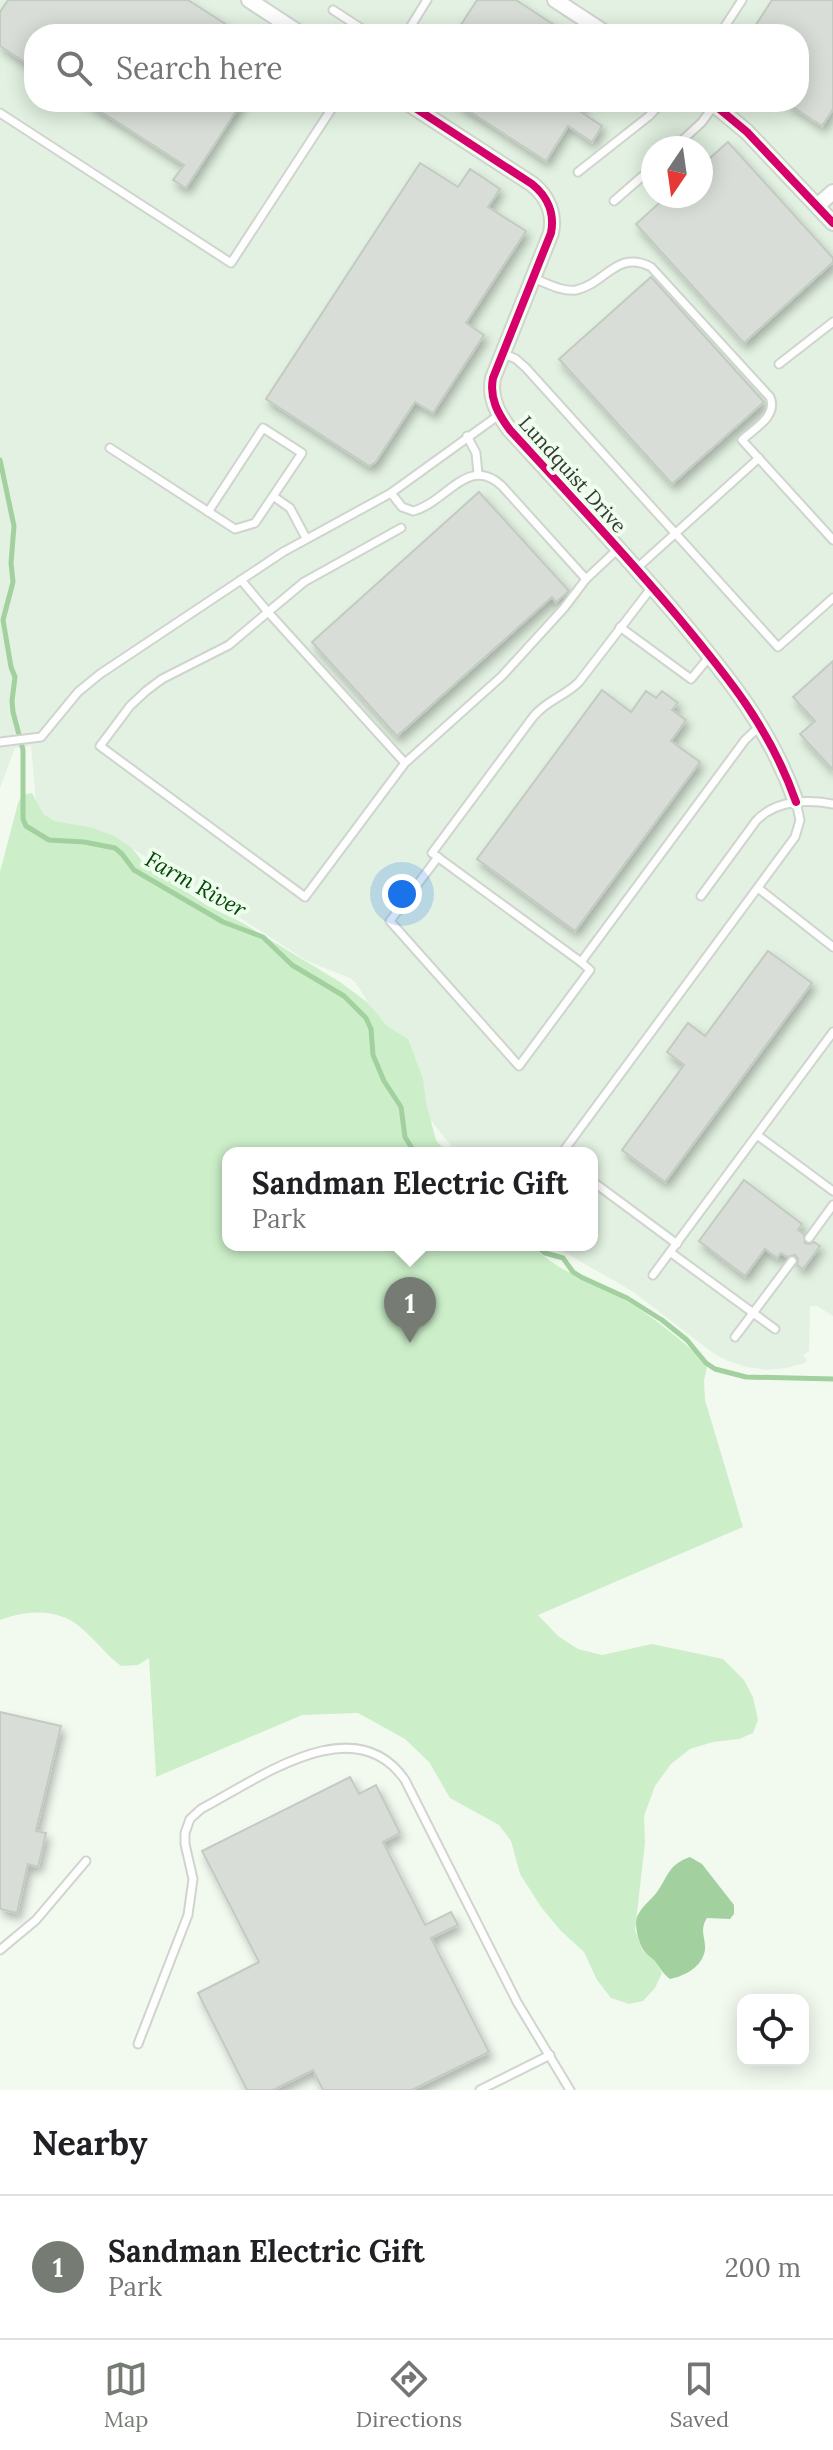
<!DOCTYPE html>
<style>
:root{--surface:#fff;--page:#f2f2f2;--text:#202124;--muted:#757577;--line:#e0e0e0;--accent:#767c74}
body{margin:0;font-family:Lora,serif;background:var(--page);color:var(--text)}
.controls{position:absolute;right:24px;bottom:24px;display:grid;overflow:hidden;border-radius:16px;box-shadow:0 4px 20px #0003}
.controls button{width:72px;height:72px;display:grid;place-items:center;padding:0;border:0;border-bottom:2px solid var(--line);background:var(--surface);color:var(--text);font:40px sans-serif}
.compass{position:absolute;left:641px;top:136px;width:72px;height:72px;border-radius:50%;background:var(--surface);box-shadow:0 4px 20px #0003;rotate:193deg}
.you{position:absolute;left:402px;top:894px;width:28px;height:28px;margin:-20px;border:6px solid #fff;border-radius:50%;background:#1a73e8;box-shadow:0 0 0 12px #1a73e833}
.badge{display:grid;place-items:center;width:52px;height:52px;border-radius:50%;background:var(--accent);color:#fff;font-size:26px;font-weight:700}
.pin{position:absolute;translate:-50% -66px;filter:drop-shadow(0 2px 4px #0008)}
.pin::after{content:'';position:absolute;top:42px;width:28px;height:24px;background:inherit;clip-path:polygon(0 0,100% 0,50% 100%)}
.popup{position:absolute;left:222px;top:1147px;width:376px;height:104px;box-sizing:border-box;display:grid;place-content:center;border-radius:16px;background:var(--surface);filter:drop-shadow(0 2px 6px #0005);font-size:26px;white-space:nowrap;color:var(--muted)}
.popup b{font-size:30px;color:var(--text)}
.popup::after{content:'';position:absolute;left:50%;top:100%;margin-left:-16px;border:16px solid transparent;border-top-color:var(--surface)}
.list{margin:0;padding:0;list-style:none}
h2{display:flex;justify-content:space-between;align-items:center;height:104px;margin:0;padding:0 32px;font-size:34px}
h2 small{font-size:26px;font-weight:400;color:var(--muted)}
.list li{display:grid;grid-template-columns:52px 1fr auto;gap:24px;align-items:center;box-sizing:border-box;height:144px;padding:0 32px;border-top:2px solid var(--line)}
.list b{display:block;font-size:30px;white-space:nowrap}
.list p{margin:0;font-size:26px;white-space:nowrap;color:var(--muted)}
.list em{font-size:26px;font-style:normal;color:var(--muted)}
.icon{flex:none;width:44px;height:44px;fill:none;stroke:currentColor;stroke-width:2;stroke-linecap:round;stroke-linejoin:round}
.map{position:relative;flex:none;width:833px;height:2090px;overflow:hidden}
.search{position:absolute;background:var(--surface);box-shadow:0 4px 20px #0003;left:24px;right:24px;top:24px;height:88px;display:flex;align-items:center;gap:20px;box-sizing:border-box;padding:0 28px;border-radius:32px;color:var(--muted);font-size:30px}
.sheet{height:248px;background:var(--surface)}
nav{display:flex;justify-content:space-around;align-items:center;box-sizing:border-box;height:112px;border-top:2px solid var(--line);background:var(--surface);font-size:22px;color:var(--muted)}
nav a{display:grid;justify-items:center;gap:4px}
nav .on{color:var(--accent)}
.map>svg:first-child{display:block}
.built{fill:#e2f1e1;fill-rule:evenodd}
.green{fill:#ccefc9}
.water{fill:#a2d09f}
.lines{fill:none;stroke-linecap:round;stroke-linejoin:round}
.stream{stroke:#a2d09f;stroke-width:5}
.building{fill:#d8ded7;stroke:#c3cac2;stroke-width:2;filter:url(#shadow)}
.service-casing{stroke:#cfd5ce;stroke-width:11}
.minor-casing{stroke:#cfd5ce;stroke-width:18}
.service{stroke:#fdfefd;stroke-width:7}
.minor{stroke:#fdfefd;stroke-width:14}
.cycleway-casing{stroke:#eefded;stroke-width:13}
.cycleway{stroke:#d6006c;stroke-width:8}
.labels{text-anchor:middle;dominant-baseline:central;stroke-width:8;stroke-linejoin:round;paint-order:stroke}
.street-label{font-size:20px;fill:#333832;stroke:#eefded}
.water-label{font-size:22px;font-style:italic;fill:#024806;stroke:#eefded}
</style>
<div class="map">
<svg width="833" height="2090" viewBox="0 0 833 2090">
<defs>
<filter id="shadow"><feDropShadow dx="3.5" dy="6" stdDeviation="4" flood-color="#0004"/></filter>
</defs>
<rect width="100%" height="100%" fill="#f2faf0"/>
<path class="built" d="M0,0H833V1316L817,1306H810L809,1351L803,1355L807,1360L805,1363L786,1368L767,1370L747,1367L728,1361L713,1353L632,1291L564,1252L556,1245H592V1153H441L432,1140L445,1147H452L426,1114L379,1020L356,983L350,978L307,961L127,845L37,816L31,746L15,748L0,788ZM34,34H799V102H34ZM653,148H701V196H653Z"/>
<path class="green" d="M32,793L43,814L54,821L93,828L114,836L132,848L143,862L206,905L241,922L340,982L367,1002L387,1026L408,1039L423,1079L426,1103L436,1140L445,1153H228V1245H532C556,1271 588,1280 618,1296C651,1314 679,1339 708,1363L704,1380L705,1400L743,1527L538,1615L558,1636L578,1649L602,1655L652,1644L723,1659L744,1680L753,1697L758,1720L753,1733L739,1739L713,1742L690,1749L671,1764L655,1786L644,1816L645,1843L635,1930L643,1951L656,1961L662,1973L655,1988L643,2001L629,2004L611,1998L597,1980L584,1952L561,1931L541,1907L520,1874L511,1841L499,1825L450,1798L429,1762L405,1739L358,1713L302,1715L156,1777L149,1658L138,1665L121,1666C105,1654 94,1638 79,1626C57,1608 25,1610 0,1620V872L18,803L22,795Z"/>
<path class="water" d="M690,1857L702,1864L734,1905V1914L730,1919L707,1918C699,1930 706,1938 705,1950C702,1967 685,1976 670,1979C662,1973 660,1967 654,1960C651,1957 647,1955 645,1952C639,1945 634,1925 637,1917C641,1907 651,1900 657,1892C669,1875 668,1865 690,1857Z"/>
<g class="lines">
<g class="stream">
<polyline points="0,460 14,526 11,563 13,582 3,620 11,667 15,677 12,701 13,712 23,750 23,819 26,826 49,840 84,842 115,848 122,854 134,870 223,922 263,937 292,965 344,996 366,1018 371,1029 373,1055 384,1081 401,1107 405,1137 415,1153"/>
<polyline points="535,1245 545,1253 563,1258 573,1272 581,1277 627,1298 662,1320 687,1340 706,1363 715,1369 746,1377 833,1379"/>
</g>
</g>
<g class="building">
<polygon points="8,0 188,0 241,34 34,34 34,68 0,46 0,12"/>
<polygon points="477,0 516,0 568,34 455,34"/>
<polygon points="772,0 833,0 833,109 822,126 785,102 799,102 799,34 750,34"/>
<polygon points="86,102 242,102 186,188 173,180 184,165"/>
<polygon points="455,102 584,102 578,110 602,126 592,142 568,126 546,161"/>
<polygon points="728,142 833,258 833,262 744,343 636,224 667,196 701,196 701,166"/>
<polygon points="420,163 458,187 470,169 500,189 488,207 526,231 466,323 484,335 433,413 415,402 375,463 369,466 266,399"/>
<polygon points="651,277 764,402 672,484 559,359"/>
<polygon points="479,492 569,591 556,602 552,597 397,736 312,642"/>
<polygon points="833,661 833,770 800,734 815,721 793,697"/>
<polygon points="602,690 631,712 646,691 656,698 662,691 678,703 672,710 686,720 671,741 700,762 575,931 477,859"/>
<polygon points="768,951 812,983 665,1182 622,1150 684,1065 667,1052 688,1023 705,1036"/>
<polygon points="744,1180 802,1224 798,1230 804,1234 805,1243 809,1244 814,1242 820,1246 803,1269 797,1265 798,1259 795,1255 787,1257 781,1253 777,1258 765,1249 745,1276 699,1241"/>
<polygon points="0,1712 61,1726 36,1831 46,1833 38,1867 28,1864 17,1913 0,1909"/>
<polygon points="350,1777 359,1794 376,1785 400,1833 383,1842 425,1925 451,1912 458,1925 431,1938 489,2052 412,2090 323,2090 313,2070 273,2090 247,2090 198,1993 259,1962 202,1851"/>
</g>
<g class="lines">
<g class="service-casing">
<g id="service">
<polyline points="333,10 370,34"/>
<polyline points="406,34 427,0"/>
<polyline points="720,34 742,0"/>
<polyline points="0,113 231,263 336,102"/>
<polyline points="674,148 702,122 715,104"/>
<polyline points="578,172 649,116 662,102"/>
<polyline points="614,201 653,167"/>
<path d="M533,278C546,283 562,292 576,290C605,284 617,249 651,267L770,397C778,416 755,428 742,440L833,540"/>
<polyline points="502,353 516,359 526,368 778,647 833,598"/>
<polyline points="779,364 833,322"/>
<polyline points="467,436 476,453 478,474"/>
<polyline points="110,448 235,529 255,523 302,453 263,428 208,512"/>
<path d="M391,493L402,507L413,511C446,503 468,454 502,486L586,579"/>
<polyline points="273,496 290,508 306,538"/>
<polyline points="637,568 759,458"/>
<polyline points="241,580 268,612 304,582 401,528"/>
<path d="M652,587L579,682C564,697 548,699 533,717L432,853L581,962L745,740L760,726"/>
<polyline points="620,627 691,679 710,656"/>
<polyline points="0,742 41,737 78,692 100,674 283,552 391,493 499,415"/>
<polyline points="405,763 268,612 229,645 162,679 146,691 130,706 100,746 305,897 405,763 502,676 564,608 586,579 619,548"/>
<polyline points="438,857 390,921 519,1066 590,970 581,962"/>
<polyline points="758,888 833,947"/>
<path d="M701,896L756,821C775,800 807,799 833,804"/>
<polyline points="757,1135 833,1191"/>
<polyline points="562,1153 795,837 800,820 796,802"/>
<polyline points="592,1181 677,1244"/>
<polyline points="809,1238 833,1205"/>
<polyline points="670,1252 775,1329"/>
<polyline points="653,1275 833,1032"/>
<polyline points="735,1337 792,1261"/>
<polyline points="0,1950 36,1920 86,1861"/>
<path d="M138,2044L188,1915L193,1879L185,1844V1833L190,1819L201,1809C257,1780 354,1706 405,1780L517,2002L570,2090"/>
<polyline points="480,2090 550,2055"/>
</g>
</g>
<g class="minor-casing">
<g id="minor">
<polyline points="249,0 301,34"/>
<polyline points="555,0 607,34"/>
<path d="M406,102L532,184C547,196 555,213 551,233L493,378C489,398 498,414 510,430C567,492 624,553 678,617C728,677 770,728 796,802"/>
<polyline points="711,102 747,132 833,223"/>
<polyline points="817,206 833,192"/>
</g>
</g>
<use href="#service" class="service"/>
<use href="#minor" class="minor"/>
<g class="cycleway-casing">
<g id="cycleway">
<path d="M406,102L532,184C547,196 555,213 551,233L493,378C489,398 498,414 510,430C567,492 624,553 678,617C728,677 770,728 796,802"/>
<polyline points="711,102 747,132 833,223"/>
</g>
</g>
<use href="#cycleway" class="cycleway"/>
</g>
<g class="labels">
<g class="street-label">
<text transform="translate(573 474) rotate(48)">Lundquist Drive</text>
</g>
<g class="water-label">
<text transform="translate(196 884) rotate(29)">Farm River</text>
</g>
</g>
</svg>
<div class="controls">
<button><svg class="icon" aria-label="locate" viewBox="0 0 24 24"><circle cx="12" cy="12" r="6"/><path d="M12 2v4M12 18v4M2 12h4M18 12h4"/></svg></button>
</div>
<svg class="compass" viewBox="-18 -18 36 36"><path d="M0-13l5 13h-10z" fill="#e53935"/><path d="M0 13l5-13h-10z" fill="#757577"/></svg>
<div class="you"></div>
<div class="pin badge" style="left:410px;top:1343px">1</div>
<div class="popup"><b>Sandman Electric Gift</b>Park</div>
<div class="search"><svg class="icon" aria-label="search" viewBox="0 0 24 24"><circle cx="10" cy="10" r="6"/><path d="M15 15l6 6"/></svg>Search here</div>
</div>
<section class="sheet">
<h2>Nearby<small></small></h2>
<ul class="list">
<li><span class="badge">1</span><div><b>Sandman Electric Gift</b><p>Park</p></div><em>200 m</em></li>
</ul>
</section>
<nav>
<a class="on"><svg class="icon" aria-label="map" viewBox="0 0 24 24"><path d="M3 6l6-2 6 2 6-2v14l-6 2-6-2-6 2zM9 4v14M15 6v14"/></svg>Map</a>
<a><svg class="icon" aria-label="directions" viewBox="0 0 24 24"><path d="M12 3l9 9-9 9-9-9zM9 14v-3h6M13 9l2 2-2 2"/></svg>Directions</a>
<a><svg class="icon" aria-label="saved" viewBox="0 0 24 24"><path d="M7 4h10v16l-5-4-5 4z"/></svg>Saved</a>
</nav>
